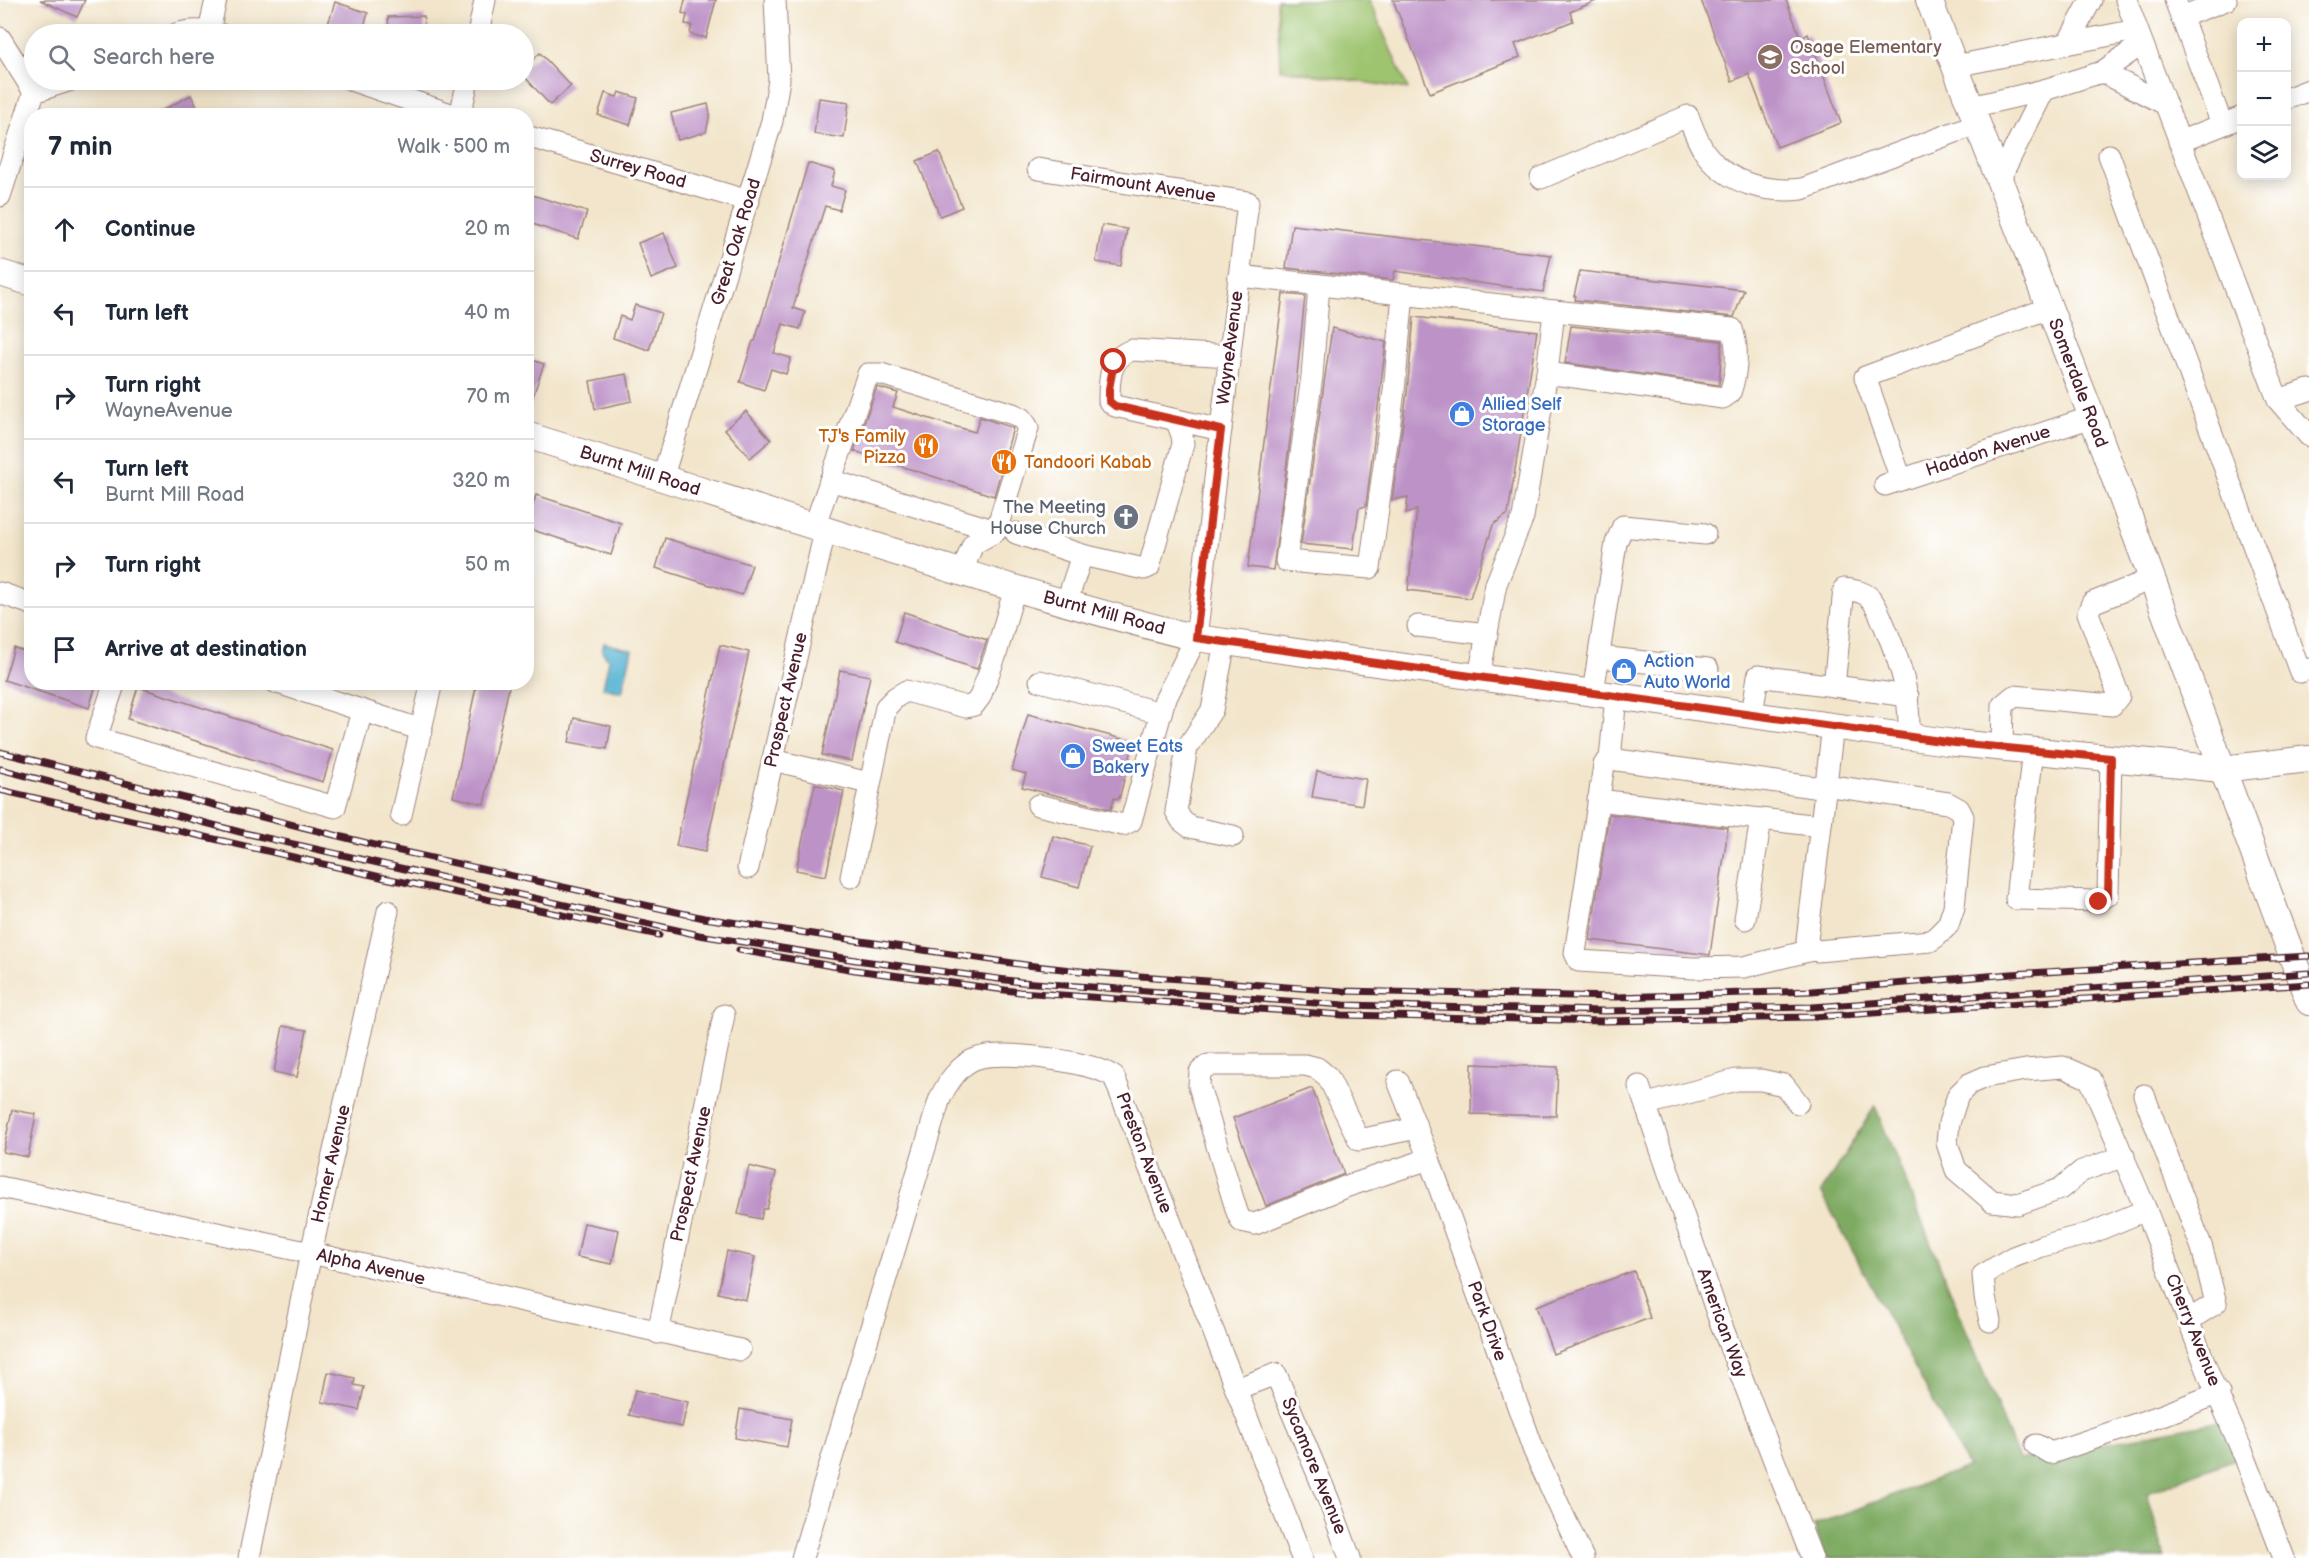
<!DOCTYPE html>
<meta charset="utf-8">
<style>
:root{--surface:#fff;--page:#f2f2f3;--text:#1f2937;--muted:#747a83;--line:#e0e1e3}
body{margin:0;font-family:"Balsamiq Sans",sans-serif;background:var(--page);color:var(--text)}
.controls{position:absolute;right:18px;top:18px;display:grid;overflow:hidden;border-radius:12px;box-shadow:0 3px 15px #0003}
.controls button{width:54px;height:54px;display:grid;place-items:center;padding:0;border:0;border-bottom:2px solid var(--line);background:var(--surface);color:var(--text);font:30px sans-serif}
.stop{position:absolute;width:18px;height:18px;margin:-14px;border:4px solid #c8321e;border-radius:50%;background:#fff}
.stop.end{background:#c8321e;border-color:#fff;box-shadow:0 2px 6px #0008}
.list{margin:0;padding:0;list-style:none}
h2{display:flex;justify-content:space-between;align-items:center;height:78px;margin:0;padding:0 24px;font-size:26px}
h2 small{font-size:20px;font-weight:400;color:var(--muted)}
.list li{display:grid;grid-template-columns:39px 1fr auto;gap:18px;align-items:center;box-sizing:border-box;height:84px;padding:0 24px;border-top:2px solid var(--line)}
.list b{display:block;font-size:22px;white-space:nowrap}
.list p{margin:0;font-size:20px;white-space:nowrap;color:var(--muted)}
.list em{font-size:20px;font-style:normal;color:var(--muted)}
.icon{flex:none;width:33px;height:33px;fill:none;stroke:currentColor;stroke-width:2;stroke-linecap:round;stroke-linejoin:round}
.map{position:relative;flex:none;width:2309px;height:1558px;overflow:hidden}
.search{position:absolute;background:var(--surface);box-shadow:0 3px 15px #0003;left:24px;top:24px;width:510px;height:66px;display:flex;align-items:center;gap:15px;box-sizing:border-box;padding:0 21px;border-radius:33px;color:var(--muted);font-size:22px}
.panel{position:absolute;background:var(--surface);box-shadow:0 3px 15px #0003;left:24px;top:108px;width:510px;height:582px;border-radius:24px}
.map>svg:first-child{display:block}
.green{fill:#9ec46f;stroke:#74724d;stroke-width:1.5}
.forest{fill:#7eaa62;stroke:#646446;stroke-width:1.5}
.water{fill:#53b2d1;stroke:#4e687e;stroke-width:1.5}
.building{fill:#bd93c7}
.lines{fill:none;stroke-linecap:round;stroke-linejoin:round}
.minor-casing{stroke:#9e827b;stroke-width:23}
.major-casing{stroke:#9e827b;stroke-width:28}
.minor{stroke:#fff;stroke-width:21}
.major{stroke:#fff;stroke-width:26}
.rail-casing{stroke:#4a1f2b;stroke-width:7}
.rail{stroke:#fff;stroke-width:4.5;stroke-dasharray:14;stroke-linecap:butt}
.route{stroke:#c8321e;stroke-width:8}
.labels{text-anchor:middle;dominant-baseline:central;stroke-width:6;stroke-linejoin:round;paint-order:stroke}
.education-label{font-size:18px;fill:#785e54;stroke:#fff;text-anchor:start}
.street-label{font-size:18px;fill:#4a1f2b;stroke:#fff}
.shop-label{font-size:18px;fill:#366cbe;stroke:#fff;text-anchor:start}
.food-label{font-size:18px;fill:#c56008;stroke:#fff;text-anchor:end}
.worship-label{font-size:18px;fill:#5b616d;stroke:#fff;text-anchor:end}
</style>
<div class="map">
<svg width="2309" height="1558" viewBox="0 0 2309 1558">
<rect width="100%" height="100%" fill="#fff"/>
<filter id="ink" filterUnits="userSpaceOnUse"><feTurbulence type="fractalNoise" baseFrequency=".0167" numOctaves="2"/><feDisplacementMap in="SourceGraphic" scale="12" xChannelSelector="R" yChannelSelector="G"/><feConvolveMatrix kernelMatrix="1 2 1 2 8 2 1 2 1" color-interpolation-filters="sRGB"/></filter>
<filter id="wash" filterUnits="userSpaceOnUse"><feTurbulence type="fractalNoise" baseFrequency=".008" numOctaves="4" result="noise"/><feDisplacementMap in="SourceGraphic" scale="24" xChannelSelector="R" yChannelSelector="G"/><feGaussianBlur stdDeviation="1.35" result="paint"/><feColorMatrix in="noise" values="0 0 0 0 0 0 0 0 0 0 0 0 0 0 0 0 0 1.4 0 .05"/><feComposite in="paint" operator="in"/></filter>
<g filter="url(#wash)">
<rect width="100%" height="100%" fill="#f2e5cb"/>
<polygon class="green" points="1277,0 1369,0 1408,89 1280,69"/>
<polygon class="forest" points="1875,1106 2019,1460 2236,1418 2249,1453 2147,1493 2165,1558 1825,1558 1814,1525 1968,1467 1821,1192"/>
<polygon class="water" points="604,643 632,650 622,692 603,688 609,660 602,651"/>
<g id="blocks">
<g class="building">
<polygon points="40,0 85,0 77,17"/>
<polygon points="685,0 716,0 706,38 690,34 692,25 685,24 687,15 682,13"/>
<polygon points="1393,0 1596,0 1596,1 1570,12 1573,21 1515,44 1520,57 1430,93"/>
<polygon points="1701,0 1786,0 1801,39 1808,34 1841,123 1777,147 1749,74 1732,81"/>
<polygon points="335,2 368,13 362,34 341,34 326,30"/>
<polygon points="424,16 425,34 389,34 388,17"/>
<polygon points="540,53 571,86 550,105 524,76 524,68"/>
<polygon points="619,92 638,98 630,125 598,115 605,93 617,97"/>
<polygon points="191,95 201,116 152,116"/>
<polygon points="819,98 849,102 844,138 814,134"/>
<polygon points="708,104 710,114 706,132 678,140 671,113"/>
<polygon points="939,152 962,207 940,216 917,161"/>
<polygon points="808,163 835,171 831,186 845,190 839,210 825,206 793,308 805,312 800,329 783,324 774,353 791,358 786,374 771,369 764,390 740,382 753,341 755,341"/>
<polygon points="526,193 587,212 578,239 526,222"/>
<polygon points="1102,225 1127,229 1121,266 1096,262"/>
<polygon points="1292,225 1551,255 1543,292 1395,271 1393,280 1286,268"/>
<polygon points="664,233 678,268 651,279 638,243"/>
<polygon points="1580,271 1744,290 1734,317 1575,300 1576,296 1574,296"/>
<polygon points="1283,294 1305,296 1292,424 1273,570 1248,567"/>
<polygon points="635,305 661,313 649,350 613,338 620,316 630,320"/>
<polygon points="1414,317 1537,331 1508,514 1493,525 1470,598 1408,590 1417,510 1406,514 1408,497 1392,500 1407,393"/>
<polygon points="1571,326 1722,341 1719,385 1565,363"/>
<polygon points="1332,328 1386,342 1366,506 1359,508 1353,549 1301,544"/>
<polygon points="526,358 544,364 529,408 526,408"/>
<polygon points="627,374 632,401 595,409 590,381"/>
<polygon points="877,387 898,393 893,407 943,423 975,432 980,417 1013,428 994,496 854,451"/>
<polygon points="746,411 771,440 750,458 725,429"/>
<polygon points="536,495 621,523 611,555 526,528"/>
<polygon points="665,538 752,565 742,595 656,568"/>
<polygon points="904,612 987,640 977,669 895,642"/>
<polygon points="720,645 749,652 705,852 676,846"/>
<polygon points="14,648 32,654 32,682 97,682 89,708 4,680"/>
<polygon points="840,670 870,676 852,761 822,755"/>
<polygon points="477,682 510,682 484,804 453,797"/>
<polygon points="138,687 333,750 323,782 128,719"/>
<polygon points="1028,714 1134,742 1119,799 1114,798 1111,809 1022,787 1026,774 1012,770"/>
<polygon points="574,718 611,726 607,749 569,742"/>
<polygon points="1317,771 1366,779 1362,805 1312,797"/>
<polygon points="815,784 844,791 826,876 796,870"/>
<polygon points="1609,814 1728,828 1710,955 1590,940"/>
<polygon points="1053,836 1090,846 1079,887 1042,877"/>
<polygon points="283,1026 307,1030 297,1077 274,1072"/>
<polygon points="1472,1064 1558,1067 1556,1116 1471,1114"/>
<polygon points="1312,1088 1344,1174 1266,1206 1233,1118"/>
<polygon points="12,1110 36,1114 28,1157 3,1152"/>
<polygon points="749,1166 776,1173 767,1209 763,1209 761,1219 738,1214"/>
<polygon points="584,1223 619,1230 612,1264 577,1257"/>
<polygon points="727,1251 755,1257 746,1300 718,1293"/>
<polygon points="1634,1271 1650,1318 1553,1354 1536,1306"/>
<polygon points="328,1372 355,1378 354,1385 364,1387 359,1410 322,1402"/>
<polygon points="635,1390 688,1402 682,1427 629,1415"/>
<polygon points="740,1409 792,1419 787,1447 735,1438"/>
</g>
</g>
</g>
<g filter="url(#ink)">
<use href="#blocks" fill-opacity="0" stroke="#9e827b" stroke-width="1.5"/>
<g class="lines">
<g class="minor-casing">
<g id="minor">
<polyline points="2126,0 2278,400 2309,436"/>
<polyline points="2175,0 2222,124"/>
<polyline points="2181,17 2226,0"/>
<polyline points="209,31 216,0"/>
<path d="M176,34C190,29 205,30 220,34"/>
<polyline points="478,34 485,0"/>
<polyline points="0,38 34,92"/>
<polyline points="2068,43 2091,0"/>
<polyline points="1955,66 2136,30"/>
<polyline points="2102,72 2165,104"/>
<polyline points="351,80 456,116"/>
<polyline points="34,92 71,80"/>
<polyline points="2286,99 2309,90"/>
<polyline points="1971,107 2044,90 2102,72 2142,44"/>
<polyline points="460,116 468,80"/>
<polyline points="526,136 749,201"/>
<polyline points="2179,142 2242,117"/>
<polyline points="2109,155 2300,672 2309,669"/>
<path d="M1541,178L1688,116C1693,129 1698,143 1706,154C1729,184 1767,193 1802,189L1977,124"/>
<polyline points="1999,180 2044,90"/>
<polyline points="0,196 34,92"/>
<polyline points="1239,276 1554,311 1547,373 1523,517 1496,584 1479,677"/>
<polyline points="1319,285 1312,376 1286,561 1370,568 1394,391 1403,294"/>
<path d="M1547,373L1723,398L1730,393C1737,372 1739,350 1732,329L1554,311"/>
<polyline points="2278,400 2309,390"/>
<path d="M1221,430L1115,406L1109,401C1109,379 1109,358 1132,350L1230,356"/>
<polyline points="662,479 772,121 779,80 775,0"/>
<polyline points="1901,479 1865,377 2049,308"/>
<polyline points="830,480 996,531"/>
<polyline points="1885,485 2092,417"/>
<polyline points="814,527 868,374 881,374 1013,414 1022,418 1028,428 996,531 973,544 962,572"/>
<polyline points="1016,533 1082,555"/>
<polyline points="0,593 32,604"/>
<polyline points="1066,604 1082,555 1144,569 1149,567 1183,444 1182,435 1176,420"/>
<polyline points="1418,626 1487,634"/>
<polyline points="1225,642 1212,710 1187,748 1176,811 1182,821 1190,827 1233,836"/>
<polyline points="1600,657 1708,669"/>
<polyline points="1040,681 1161,713"/>
<polyline points="115,682 96,738 335,807 362,711"/>
<polyline points="275,682 422,730"/>
<polyline points="1834,686 1908,696"/>
<polyline points="1593,693 1616,543 1623,526 1705,534"/>
<polyline points="1616,696 1610,759 1604,765 1575,953 1579,961 1693,968 1744,967 1812,950"/>
<path d="M1752,715L1758,676L1834,686L1844,589C1852,590 1863,591 1870,598C1877,605 1881,618 1885,627C1902,667 1910,693 1909,736"/>
<polyline points="2002,747 2003,705 2014,696 2112,705 2119,696 2088,613 2092,603 2152,579"/>
<polyline points="2033,750 2016,899 2099,901 2108,895 2111,758"/>
<polyline points="1610,759 1813,787 1825,785 1948,803 1959,809 1963,817 1954,907 1948,925 1936,937 1930,941 1817,951 1812,950 1807,940 1833,726"/>
<polyline points="773,760 869,783"/>
<polyline points="1598,800 1820,826"/>
<polyline points="1038,805 1123,825 1131,821 1164,702 1196,638 1248,202 1038,169"/>
<polyline points="401,815 432,682"/>
<polyline points="748,868 825,531"/>
<polyline points="851,877 886,707 896,697 906,691 966,707 974,705 980,697 996,654 1015,588"/>
<polyline points="1745,919 1761,819"/>
<polyline points="1398,1081 1429,1159 1534,1451 1583,1558"/>
<polyline points="1639,1086 1718,1316 1812,1558"/>
<polyline points="2144,1095 2202,1248 2216,1303 2189,1320"/>
<polyline points="1647,1104 1736,1080 1761,1080 1784,1085 1798,1103"/>
<polyline points="1417,1128 1359,1140 1328,1077 1317,1068 1305,1065 1208,1065 1200,1072 1199,1086 1237,1212 1241,1221 1255,1224 1345,1187 1429,1159"/>
<polyline points="2124,1156 2082,1171 2060,1189 2018,1204 1992,1201 1956,1170 1947,1143 1949,1123 1958,1095 1969,1084 1985,1077 2026,1070 2063,1067 2090,1079 2146,1210 2210,1377 2244,1455 2284,1558"/>
<polyline points="0,1187 311,1253 740,1350"/>
<polyline points="1990,1321 1985,1297 1983,1275 2013,1257 2042,1246 2091,1233 2146,1210"/>
<polyline points="658,1333 724,1015"/>
<polyline points="1236,1389 1276,1374 1329,1501 1350,1558"/>
<polyline points="2036,1445 2051,1453 2163,1415 2219,1393"/>
<polyline points="249,1558 311,1253 388,911"/>
<path d="M802,1558L939,1101C946,1084 960,1063 978,1058C1005,1050 1092,1061 1114,1077L1302,1558"/>
</g>
</g>
<g class="major-casing">
<g id="major">
<polyline points="1929,0 2092,417 2309,1002"/>
<polyline points="0,273 32,283"/>
<path d="M526,435C749,504 970,581 1196,638L1955,743L2222,769L2309,759"/>
</g>
</g>
<use href="#minor" class="minor"/>
<use href="#major" class="major"/>
<g class="rail-casing">
<g id="rail">
<polyline points="0,752 391,849 704,918 1026,965 1099,973 1342,991 1616,997 1812,991 2011,974 2309,956"/>
<polyline points="0,769 240,832 699,935 856,960 1021,982 1344,1005 1605,1011 1812,1007 2309,973"/>
<polyline points="0,790 385,878 659,935"/>
<polyline points="739,950 855,970 1020,992 1343,1015 1605,1021 1813,1017 2309,984"/>
</g>
</g>
<use href="#rail" class="rail"/>
</g>
</g>
<g class="lines" filter="url(#ink)">
<polyline class="route" points="1114,362 1109,389 1109,401 1115,406 1221,430 1196,638 1955,743 2111,758 2108,895 2099,902"/>
</g>
<defs>
<g id="school-disc" transform="scale(1.35)"><circle r="9.5" fill="#8d6e63" stroke="#fff"/><path d="M0-5L7-2L0 1L-7-2ZM-4 1L0 2.5L4 1V4Q0 6-4 4Z" fill="#fff"/></g>
<g id="shop-disc" transform="scale(1.35)"><circle r="9.5" fill="#3f7fe0" stroke="#fff"/><path d="M-5-2.5h2.3a2.7 3.5 0 0 1 5.4 0H5L5.5 6h-11ZM-1.5-2.5h3a1.5 2.3 0 0 0-3 0Z" fill="#fff"/></g>
<g id="restaurant-disc" transform="scale(1.35)"><circle r="9.5" fill="#e8710a" stroke="#fff"/><path d="M-5-6h1v4h1v-4h1v4h1v-4h1v5L-1.5 .5V6h-2V.5L-5-1ZM5-6V6H3V1.5H1.5Q1.5-4 5-6Z" fill="#fff"/></g>
<g id="church-disc" transform="scale(1.35)"><circle r="9.5" fill="#6b7280" stroke="#fff"/><path d="M-1.2-6h2.4v3.5h3.3v2.4h-3.3V6h-2.4V-.1h-3.3v-2.4h3.3Z" fill="#fff"/></g>
</defs>
<g fill-rule="evenodd">
<use href="#school-disc" x="1770" y="57"/>
<use href="#shop-disc" x="1462" y="414"/>
<use href="#restaurant-disc" x="926" y="446"/>
<use href="#restaurant-disc" x="1004" y="462"/>
<use href="#church-disc" x="1126" y="517"/>
<use href="#shop-disc" x="1624" y="671"/>
<use href="#shop-disc" x="1073" y="756"/>
</g>
<g class="labels">
<g class="education-label">
<text x="1790" y="47">Osage Elementary<tspan x="1790" dy="21">School</tspan></text>
</g>
<g class="street-label">
<text transform="translate(638 169) rotate(16)">Surrey Road</text>
<text transform="translate(1143 185) rotate(9)">Fairmount Avenue</text>
<text transform="translate(736 242) rotate(-73)">Great Oak Road</text>
<text transform="translate(1230 348) rotate(-83)">WayneAvenue</text>
<text transform="translate(2078 383) rotate(69)">Somerdale Road</text>
<text transform="translate(1988 451) rotate(-18)">Haddon Avenue</text>
<text transform="translate(640 471) rotate(18)">Burnt Mill Road</text>
<text transform="translate(1104 613) rotate(15)">Burnt Mill Road</text>
<text transform="translate(786 700) rotate(-77)">Prospect Avenue</text>
<text transform="translate(1144 1153) rotate(69)">Preston Avenue</text>
<text transform="translate(331 1164) rotate(-77)">Homer Avenue</text>
<text transform="translate(691 1174) rotate(-78)">Prospect Avenue</text>
<text transform="translate(371 1267) rotate(13)">Alpha Avenue</text>
<text transform="translate(1487 1321) rotate(70)">Park Drive</text>
<text transform="translate(1722 1323) rotate(70)">American Way</text>
<text transform="translate(2193 1330) rotate(68)">Cherry Avenue</text>
<text transform="translate(1314 1466) rotate(68)">Sycamore Avenue</text>
</g>
<g class="shop-label">
<text x="1482" y="404">Allied Self<tspan x="1482" dy="21">Storage</tspan></text>
<text x="1644" y="661">Action<tspan x="1644" dy="21">Auto World</tspan></text>
<text x="1092" y="746">Sweet Eats<tspan x="1092" dy="21">Bakery</tspan></text>
</g>
<g class="food-label">
<text x="906" y="436">TJ's Family<tspan x="906" dy="21">Pizza</tspan></text>
<text x="1024" y="462" text-anchor="start">Tandoori Kabab</text>
</g>
<g class="worship-label">
<text x="1106" y="507">The Meeting<tspan x="1106" dy="21">House Church</tspan></text>
</g>
</g>
</svg>
<div class="controls">
<button>+</button>
<button>−</button>
<button><svg class="icon" aria-label="layers" viewBox="0 0 24 24"><path d="M12 4l9 5-9 5-9-5zM3 14l9 5 9-5"/></svg></button>
</div>
<div class="stop" style="left:1114px;top:362px"></div>
<div class="stop end" style="left:2099px;top:902px"></div>
<div class="search"><svg class="icon" aria-label="search" viewBox="0 0 24 24"><circle cx="10" cy="10" r="6"/><path d="M15 15l6 6"/></svg>Search here</div>
<section class="panel">
<h2>7 min<small>Walk · 500 m</small></h2>
<ul class="list">
<li><svg class="icon" aria-label="ahead" viewBox="0 0 24 24"><path d="M12 20V5M6 11l6-6 6 6"/></svg><div><b>Continue</b></div><em>20 m</em></li>
<li><svg class="icon" aria-label="left" viewBox="0 0 24 24"><path d="M17 20v-9H6M10 6l-5 5 5 5"/></svg><div><b>Turn left</b></div><em>40 m</em></li>
<li><svg class="icon" aria-label="right" viewBox="0 0 24 24"><path d="M7 20v-9h11M14 6l5 5-5 5"/></svg><div><b>Turn right</b><p>WayneAvenue</p></div><em>70 m</em></li>
<li><svg class="icon" aria-label="left" viewBox="0 0 24 24"><path d="M17 20v-9H6M10 6l-5 5 5 5"/></svg><div><b>Turn left</b><p>Burnt Mill Road</p></div><em>320 m</em></li>
<li><svg class="icon" aria-label="right" viewBox="0 0 24 24"><path d="M7 20v-9h11M14 6l5 5-5 5"/></svg><div><b>Turn right</b></div><em>50 m</em></li>
<li><svg class="icon" aria-label="arrive" viewBox="0 0 24 24"><path d="M6 21V4h12l-3 4 3 4H6"/></svg><div><b>Arrive at destination</b></div></li>
</ul>
</section>
</div>
